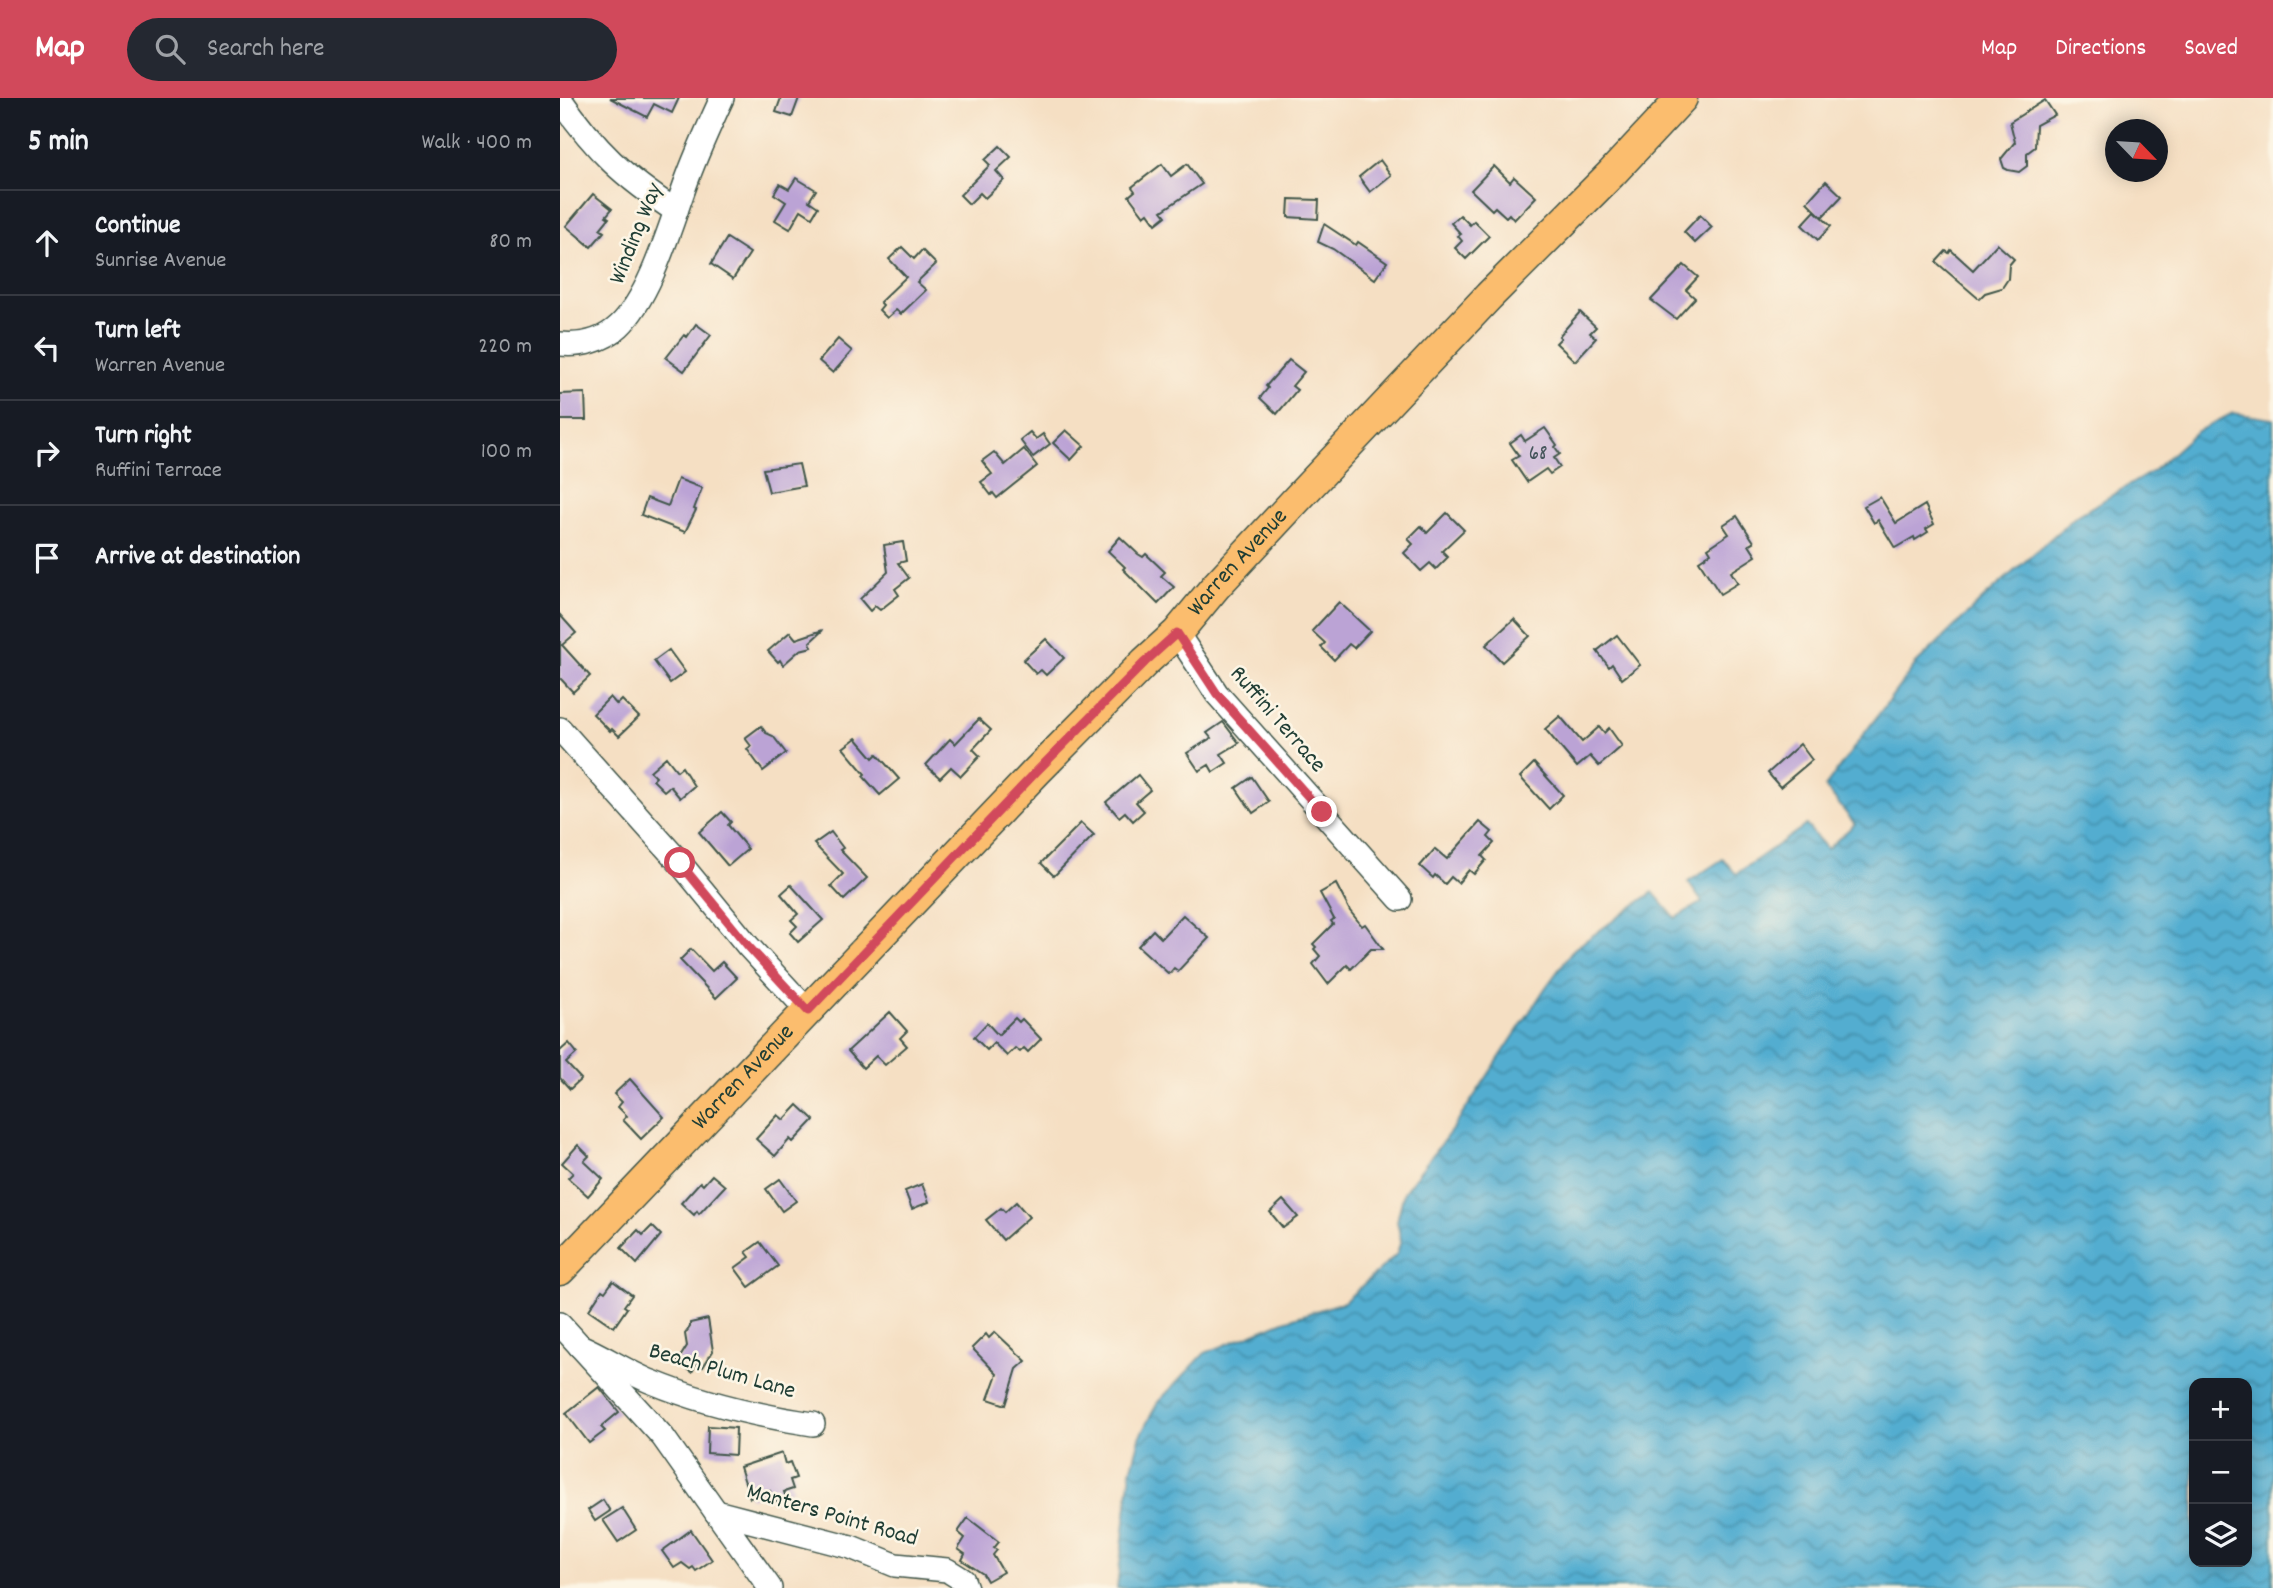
<!DOCTYPE html>
<meta charset="utf-8">
<style>
:root{--surface:#171b24;--page:#242831;--text:#f1f3f6;--muted:#9ea1a6;--line:#363941;--accent:#d1495b}
body{margin:0;font-family:Dekko,sans-serif;background:var(--page);color:var(--text)}
.controls{position:absolute;right:21px;bottom:21px;display:grid;overflow:hidden;border-radius:14px;box-shadow:0 4px 18px #0003}
.controls button{width:63px;height:63px;display:grid;place-items:center;padding:0;border:0;border-bottom:2px solid var(--line);background:var(--surface);color:var(--text);font:35px sans-serif}
.compass{position:absolute;left:1545px;top:21px;width:63px;height:63px;border-radius:50%;background:var(--surface);box-shadow:0 4px 18px #0003;rotate:115deg}
.stop{position:absolute;width:21px;height:21px;margin:-16px;border:5px solid #d1495b;border-radius:50%;background:#fff}
.stop.end{background:#d1495b;border-color:#fff;box-shadow:0 2px 7px #0008}
.list{margin:0;padding:0;list-style:none}
h2{display:flex;justify-content:space-between;align-items:center;height:91px;margin:0;padding:0 28px;font-size:30px}
h2 small{font-size:23px;font-weight:400;color:var(--muted)}
.list li{display:grid;grid-template-columns:46px 1fr auto;gap:21px;align-items:center;box-sizing:border-box;height:105px;padding:0 28px;border-top:2px solid var(--line)}
.list b{display:block;font-size:26px;white-space:nowrap}
.list p{margin:0;font-size:23px;white-space:nowrap;color:var(--muted)}
.list em{font-size:23px;font-style:normal;color:var(--muted)}
.icon{flex:none;width:38px;height:38px;fill:none;stroke:currentColor;stroke-width:2;stroke-linecap:round;stroke-linejoin:round}
.map{position:relative;flex:none;width:1713px;height:1490px;overflow:hidden}
header{display:flex;align-items:center;gap:42px;box-sizing:border-box;height:98px;padding:0 35px;background:var(--accent);color:#fff}
header strong{font-size:33px}
nav{display:flex;gap:38px;margin-inline-start:auto;font-size:24px}
.search{width:490px;height:63px;background:var(--page);display:flex;align-items:center;gap:18px;box-sizing:border-box;padding:0 24px;border-radius:38px;color:var(--muted);font-size:26px}
main{display:flex}
aside{flex:1;background:var(--surface)}
.map>svg:first-child{display:block}
.water{fill:url(#water-waves);stroke:#387582;stroke-width:2;fill-rule:evenodd}
.building{fill:#bba3d5}
.lines{fill:none;stroke-linecap:round;stroke-linejoin:round}
.minor-casing{stroke:#3f5549;stroke-width:26}
.major-casing{stroke:#3f5549;stroke-width:33}
.minor{stroke:#fff;stroke-width:23}
.major{stroke:#fbbd6e;stroke-width:30}
.route{stroke:#d1495b;stroke-width:9}
.labels{text-anchor:middle;dominant-baseline:central;stroke-width:5;stroke-linejoin:round;paint-order:stroke}
.number-label{font-size:21px;fill:#46565c}
.street-label{font-size:24px;fill:#1f3d34;stroke:#fcf5e5}
</style>
<header>
<strong>Map</strong>
<div class="search"><svg class="icon" aria-label="search" viewBox="0 0 24 24"><circle cx="10" cy="10" r="6"/><path d="M15 15l6 6"/></svg>Search here</div>
<nav><a>Map</a><a>Directions</a><a>Saved</a></nav>
</header>
<main>
<aside>
<h2>5 min<small>Walk · 400 m</small></h2>
<ul class="list">
<li><svg class="icon" aria-label="ahead" viewBox="0 0 24 24"><path d="M12 20V5M6 11l6-6 6 6"/></svg><div><b>Continue</b><p>Sunrise Avenue</p></div><em>80 m</em></li>
<li><svg class="icon" aria-label="left" viewBox="0 0 24 24"><path d="M17 20v-9H6M10 6l-5 5 5 5"/></svg><div><b>Turn left</b><p>Warren Avenue</p></div><em>220 m</em></li>
<li><svg class="icon" aria-label="right" viewBox="0 0 24 24"><path d="M7 20v-9h11M14 6l5 5-5 5"/></svg><div><b>Turn right</b><p>Ruffini Terrace</p></div><em>100 m</em></li>
<li><svg class="icon" aria-label="arrive" viewBox="0 0 24 24"><path d="M6 21V4h12l-3 4 3 4H6"/></svg><div><b>Arrive at destination</b></div></li>
</ul>
</aside>
<div class="map">
<svg width="1713" height="1490" viewBox="0 0 1713 1490">
<defs>
<pattern id="water-waves" width="16" height="10" patternUnits="userSpaceOnUse" patternTransform="scale(1.75)"><rect width="16" height="10" fill="#52add0"/><path d="M0 5q4-4 8 0t8 0" fill="none" stroke="#438eaa"/></pattern>
</defs>
<rect width="100%" height="100%" fill="#fcf5e5"/>
<filter id="ink" filterUnits="userSpaceOnUse"><feTurbulence type="fractalNoise" baseFrequency=".0143" numOctaves="2"/><feDisplacementMap in="SourceGraphic" scale="14" xChannelSelector="R" yChannelSelector="G"/><feConvolveMatrix kernelMatrix="1 2 1 2 8 2 1 2 1" color-interpolation-filters="sRGB"/></filter>
<filter id="wash" filterUnits="userSpaceOnUse"><feTurbulence type="fractalNoise" baseFrequency=".00686" numOctaves="4" result="noise"/><feDisplacementMap in="SourceGraphic" scale="28" xChannelSelector="R" yChannelSelector="G"/><feGaussianBlur stdDeviation="1.57" result="paint"/><feColorMatrix in="noise" values="0 0 0 0 0 0 0 0 0 0 0 0 0 0 0 0 0 1.4 0 .05"/><feComposite in="paint" operator="in"/></filter>
<g filter="url(#wash)">
<rect width="100%" height="100%" fill="#f5dfc3"/>
<path class="water" d="M1673,315L1713,321V1490H557L571,1373L581,1336L598,1304L645,1255L724,1223L784,1204L837,1156L841,1142L837,1123L844,1094L894,1029L986,889L1014,851L1093,794L1115,820L1142,804L1128,784L1163,761L1176,776L1246,727L1267,751L1295,726L1265,689L1355,567L1424,500L1515,419L1593,373L1636,334ZM1634,1285H1687V1464H1634Z"/>
<g id="blocks">
<g class="building">
<polygon points="50,0 119,0 112,15 94,6 87,19"/>
<polygon points="221,0 239,0 232,19 216,14"/>
<polygon points="1485,2 1495,17 1476,27 1475,49 1467,55 1467,68 1459,74 1448,72 1444,70 1441,61 1455,44 1450,24"/>
<polygon points="440,48 451,59 436,73 444,82 425,100 420,95 409,106 400,97 430,67 425,62"/>
<polygon points="820,62 831,77 810,94 799,79"/>
<polygon points="602,66 611,78 627,66 642,86 602,113 606,118 596,126 588,115 584,118 569,98 575,93 572,89"/>
<polygon points="934,68 950,84 954,79 976,99 954,122 949,116 946,119 935,109 932,112 911,92"/>
<polygon points="236,80 256,92 249,103 258,109 252,119 241,112 230,131 215,122 226,104 214,96 220,86 229,91"/>
<polygon points="1266,83 1282,98 1262,119 1247,104"/>
<polygon points="33,96 52,111 46,118 49,120 40,131 44,134 31,149 6,128"/>
<polygon points="729,101 759,102 758,121 728,119"/>
<polygon points="1255,113 1271,128 1258,142 1242,127"/>
<polygon points="900,117 910,127 914,123 929,138 906,161 895,150 902,143 898,138 901,136 891,125"/>
<polygon points="1140,117 1152,129 1135,145 1124,134"/>
<polygon points="764,126 796,147 798,144 827,164 815,181 773,151 758,144"/>
<polygon points="167,140 190,155 173,181 151,166"/>
<polygon points="1437,146 1454,161 1449,167 1448,181 1442,190 1425,195 1419,201 1376,164 1386,153 1389,155 1391,152 1413,172"/>
<polygon points="342,149 354,161 362,152 376,166 357,184 366,192 341,216 336,212 327,220 319,212 323,207 320,204 346,179 329,161"/>
<polygon points="1124,167 1138,179 1126,192 1135,200 1116,221 1091,202"/>
<polygon points="1020,214 1036,229 1030,235 1036,240 1015,263 996,245 1001,240 999,238"/>
<polygon points="136,226 151,237 124,273 106,260 124,237 127,239"/>
<polygon points="278,241 292,253 273,275 259,263"/>
<polygon points="729,262 744,274 732,288 737,292 717,316 700,300 708,290 706,288"/>
<polygon points="25,295 26,322 0,322 0,296"/>
<polygon points="985,330 997,347 995,349 1000,356 994,360 1000,369 990,376 986,371 967,384 952,362 959,358 950,345 961,337 965,343"/>
<polygon points="506,332 524,348 511,362 493,345"/>
<polygon points="470,334 476,341 483,336 490,346 473,359 460,342"/>
<polygon points="464,351 477,368 437,400 433,395 431,397 421,384 432,376 422,363 434,354 445,367"/>
<polygon points="239,366 244,388 209,394 203,371"/>
<polygon points="118,381 142,390 134,411 136,412 125,434 81,417 87,400 108,408"/>
<polygon points="1320,399 1336,425 1365,407 1374,426 1366,431 1368,434 1355,442 1354,439 1335,450 1318,422 1314,425 1304,408"/>
<polygon points="887,415 904,432 882,453 888,459 876,471 870,465 861,473 844,455 853,446 848,441 861,428 867,435"/>
<polygon points="1177,418 1194,444 1189,447 1196,458 1171,474 1178,485 1160,496 1139,463 1151,455 1148,450 1169,436 1163,427"/>
<polygon points="560,439 578,456 583,459 586,456 605,474 601,478 614,489 598,506 563,471 565,469 548,453"/>
<polygon points="343,444 346,463 338,465 349,480 335,491 339,497 320,512 315,508 310,513 300,501 328,474 324,447"/>
<polygon points="779,504 810,533 794,550 789,546 774,562 761,549 765,545 752,533"/>
<polygon points="0,517 16,535 2,547 30,578 13,594 0,580"/>
<polygon points="954,521 970,538 942,564 926,547"/>
<polygon points="263,532 250,544 252,549 240,552 223,567 220,562 218,564 208,553 230,534 236,541"/>
<polygon points="1057,537 1080,567 1062,581 1052,566 1049,569 1037,553"/>
<polygon points="486,541 504,560 486,577 481,572 476,576 463,562"/>
<polygon points="109,552 125,574 110,585 94,563"/>
<polygon points="50,599 57,607 62,602 79,619 59,638 52,631 50,633 33,616"/>
<polygon points="1000,618 1022,644 1039,629 1044,635 1049,630 1062,648 1039,668 1030,658 1017,669 985,631"/>
<polygon points="419,621 431,632 413,651 420,658 401,678 391,669 380,680 366,667 390,641 395,646"/>
<polygon points="663,624 679,645 661,656 667,665 653,674 649,667 639,673 627,655 651,640 647,635"/>
<polygon points="201,628 206,635 213,638 226,655 203,673 187,651 191,648 185,640"/>
<polygon points="296,640 313,660 317,656 339,681 320,697 303,678 305,676 283,650"/>
<polygon points="1240,646 1252,662 1220,689 1208,675"/>
<polygon points="106,659 117,673 122,669 134,688 120,700 110,688 104,693 93,682 96,679 90,673"/>
<polygon points="974,665 1003,697 989,711 960,679"/>
<polygon points="578,677 590,692 576,704 584,713 573,723 565,714 559,719 546,704"/>
<polygon points="692,679 709,704 693,715 676,690"/>
<polygon points="162,714 171,724 168,727 188,751 168,768 139,734"/>
<polygon points="920,724 932,734 928,739 934,745 922,758 926,762 914,776 909,772 898,785 891,779 885,786 875,777 873,780 860,768 875,751 887,761"/>
<polygon points="521,725 534,737 494,778 481,765"/>
<polygon points="271,734 283,750 280,752 307,780 284,802 271,788 283,776 254,746"/>
<polygon points="776,786 790,813 802,828 805,826 823,851 811,851 791,871 787,867 768,886 753,866 760,858 754,851 756,849 753,846 773,826 771,823 774,821 760,795"/>
<polygon points="231,787 263,822 238,844 230,835 237,828 231,822 238,816 221,796"/>
<polygon points="623,817 649,840 618,873 614,870 609,876 578,848 593,832 601,840"/>
<polygon points="131,851 152,873 162,864 177,880 156,900 120,862"/>
<polygon points="330,914 347,933 340,940 347,948 325,967 316,958 303,970 288,953"/>
<polygon points="455,920 459,924 462,921 481,941 468,954 464,950 460,954 455,950 447,958 434,945 427,952 414,939 427,925 438,937"/>
<polygon points="9,945 17,955 6,965 21,981 10,991 0,980 0,953"/>
<polygon points="70,981 104,1019 81,1041 63,1022 67,1018 58,1009 62,1004 54,996"/>
<polygon points="238,1007 254,1022 233,1044 230,1041 215,1058 196,1041 218,1017 224,1022"/>
<polygon points="18,1047 29,1058 24,1063 43,1081 28,1098 8,1080 13,1075 2,1065"/>
<polygon points="152,1077 165,1088 139,1116 137,1113 134,1117 121,1105 140,1084 143,1087"/>
<polygon points="220,1081 236,1103 222,1113 206,1091"/>
<polygon points="362,1086 369,1104 352,1111 345,1093"/>
<polygon points="723,1102 738,1119 723,1130 710,1114"/>
<polygon points="456,1104 469,1119 443,1142 426,1122 441,1110 445,1114"/>
<polygon points="92,1128 101,1137 77,1166 61,1150 78,1132 83,1137"/>
<polygon points="200,1144 218,1168 189,1189 175,1170 190,1159 186,1154"/>
<polygon points="53,1183 72,1197 64,1208 67,1210 54,1229 29,1212 42,1192 45,1194"/>
<polygon points="148,1221 153,1253 143,1269 137,1265 132,1274 117,1264 127,1248 125,1236 130,1229 130,1225"/>
<polygon points="435,1234 466,1263 457,1271 446,1307 428,1301 437,1276 412,1250 426,1236 429,1240"/>
<polygon points="39,1289 59,1314 41,1329 45,1333 29,1345 6,1315"/>
<polygon points="148,1328 176,1330 175,1357 147,1355"/>
<polygon points="222,1355 225,1366 230,1364 236,1380 230,1382 233,1391 224,1394 226,1400 214,1404 210,1393 190,1400 180,1369"/>
<polygon points="43,1402 50,1413 35,1423 28,1412"/>
<polygon points="62,1410 76,1432 58,1444 43,1422"/>
<polygon points="408,1420 439,1444 434,1450 437,1452 433,1457 443,1474 427,1483 423,1476 402,1462 405,1456 398,1451 405,1440 398,1434"/>
<polygon points="131,1432 152,1462 136,1473 133,1469 130,1471 122,1465 114,1470 102,1453"/>
</g>
</g>
</g>
<g filter="url(#ink)">
<use href="#blocks" fill-opacity="0" stroke="#3f5549" stroke-width="2"/>
<g class="lines">
<g class="minor-casing">
<g id="minor">
<path d="M0,1C36,53 64,79 116,113"/>
<path d="M0,246C21,248 43,243 59,228C92,197 112,121 128,79C138,52 150,26 162,0"/>
<polyline points="617,535 657,596 840,801"/>
<polyline points="0,631 120,765 188,848 248,913"/>
<polyline points="0,1226 103,1339 156,1414"/>
<path d="M20,1248C45,1259 67,1274 92,1284C143,1305 199,1318 253,1326"/>
<polyline points="210,1490 156,1414 291,1449 335,1467 387,1472 403,1482 406,1490"/>
</g>
</g>
<g class="major-casing">
<g id="major">
<path id="s1" d="M0,1172L477,673L585,564L617,535L656,488L737,401L929,198L1051,76L1122,0"/>
</g>
</g>
<use href="#minor" class="minor"/>
<use href="#major" class="major"/>
</g>
</g>
<g class="lines" filter="url(#ink)">
<polyline class="route" points="120,765 188,848 248,913 477,673 585,564 617,535 657,596 762,714"/>
</g>
<g class="labels">
<g class="number-label">
<text x="978" y="357">68</text>
</g>
<g class="street-label">
<text transform="translate(77 136) rotate(-68)">Winding Way</text>
<text stroke="none"><textPath href="#s1" startOffset="980">Warren Avenue</textPath></text>
<text transform="translate(717 622) rotate(49)">Ruffini Terrace</text>
<text stroke="none"><textPath href="#s1" startOffset="266">Warren Avenue</textPath></text>
<text transform="translate(162 1274) rotate(16)">Beach Plum Lane</text>
<text transform="translate(272 1418) rotate(16)">Manters Point Road</text>
</g>
</g>
</svg>
<div class="controls">
<button>+</button>
<button>−</button>
<button><svg class="icon" aria-label="layers" viewBox="0 0 24 24"><path d="M12 4l9 5-9 5-9-5zM3 14l9 5 9-5"/></svg></button>
</div>
<svg class="compass" viewBox="-18 -18 36 36"><path d="M0-13l5 13h-10z" fill="#e53935"/><path d="M0 13l5-13h-10z" fill="#9ea1a6"/></svg>
<div class="stop" style="left:120px;top:765px"></div>
<div class="stop end" style="left:762px;top:714px"></div>
</div>
</main>
